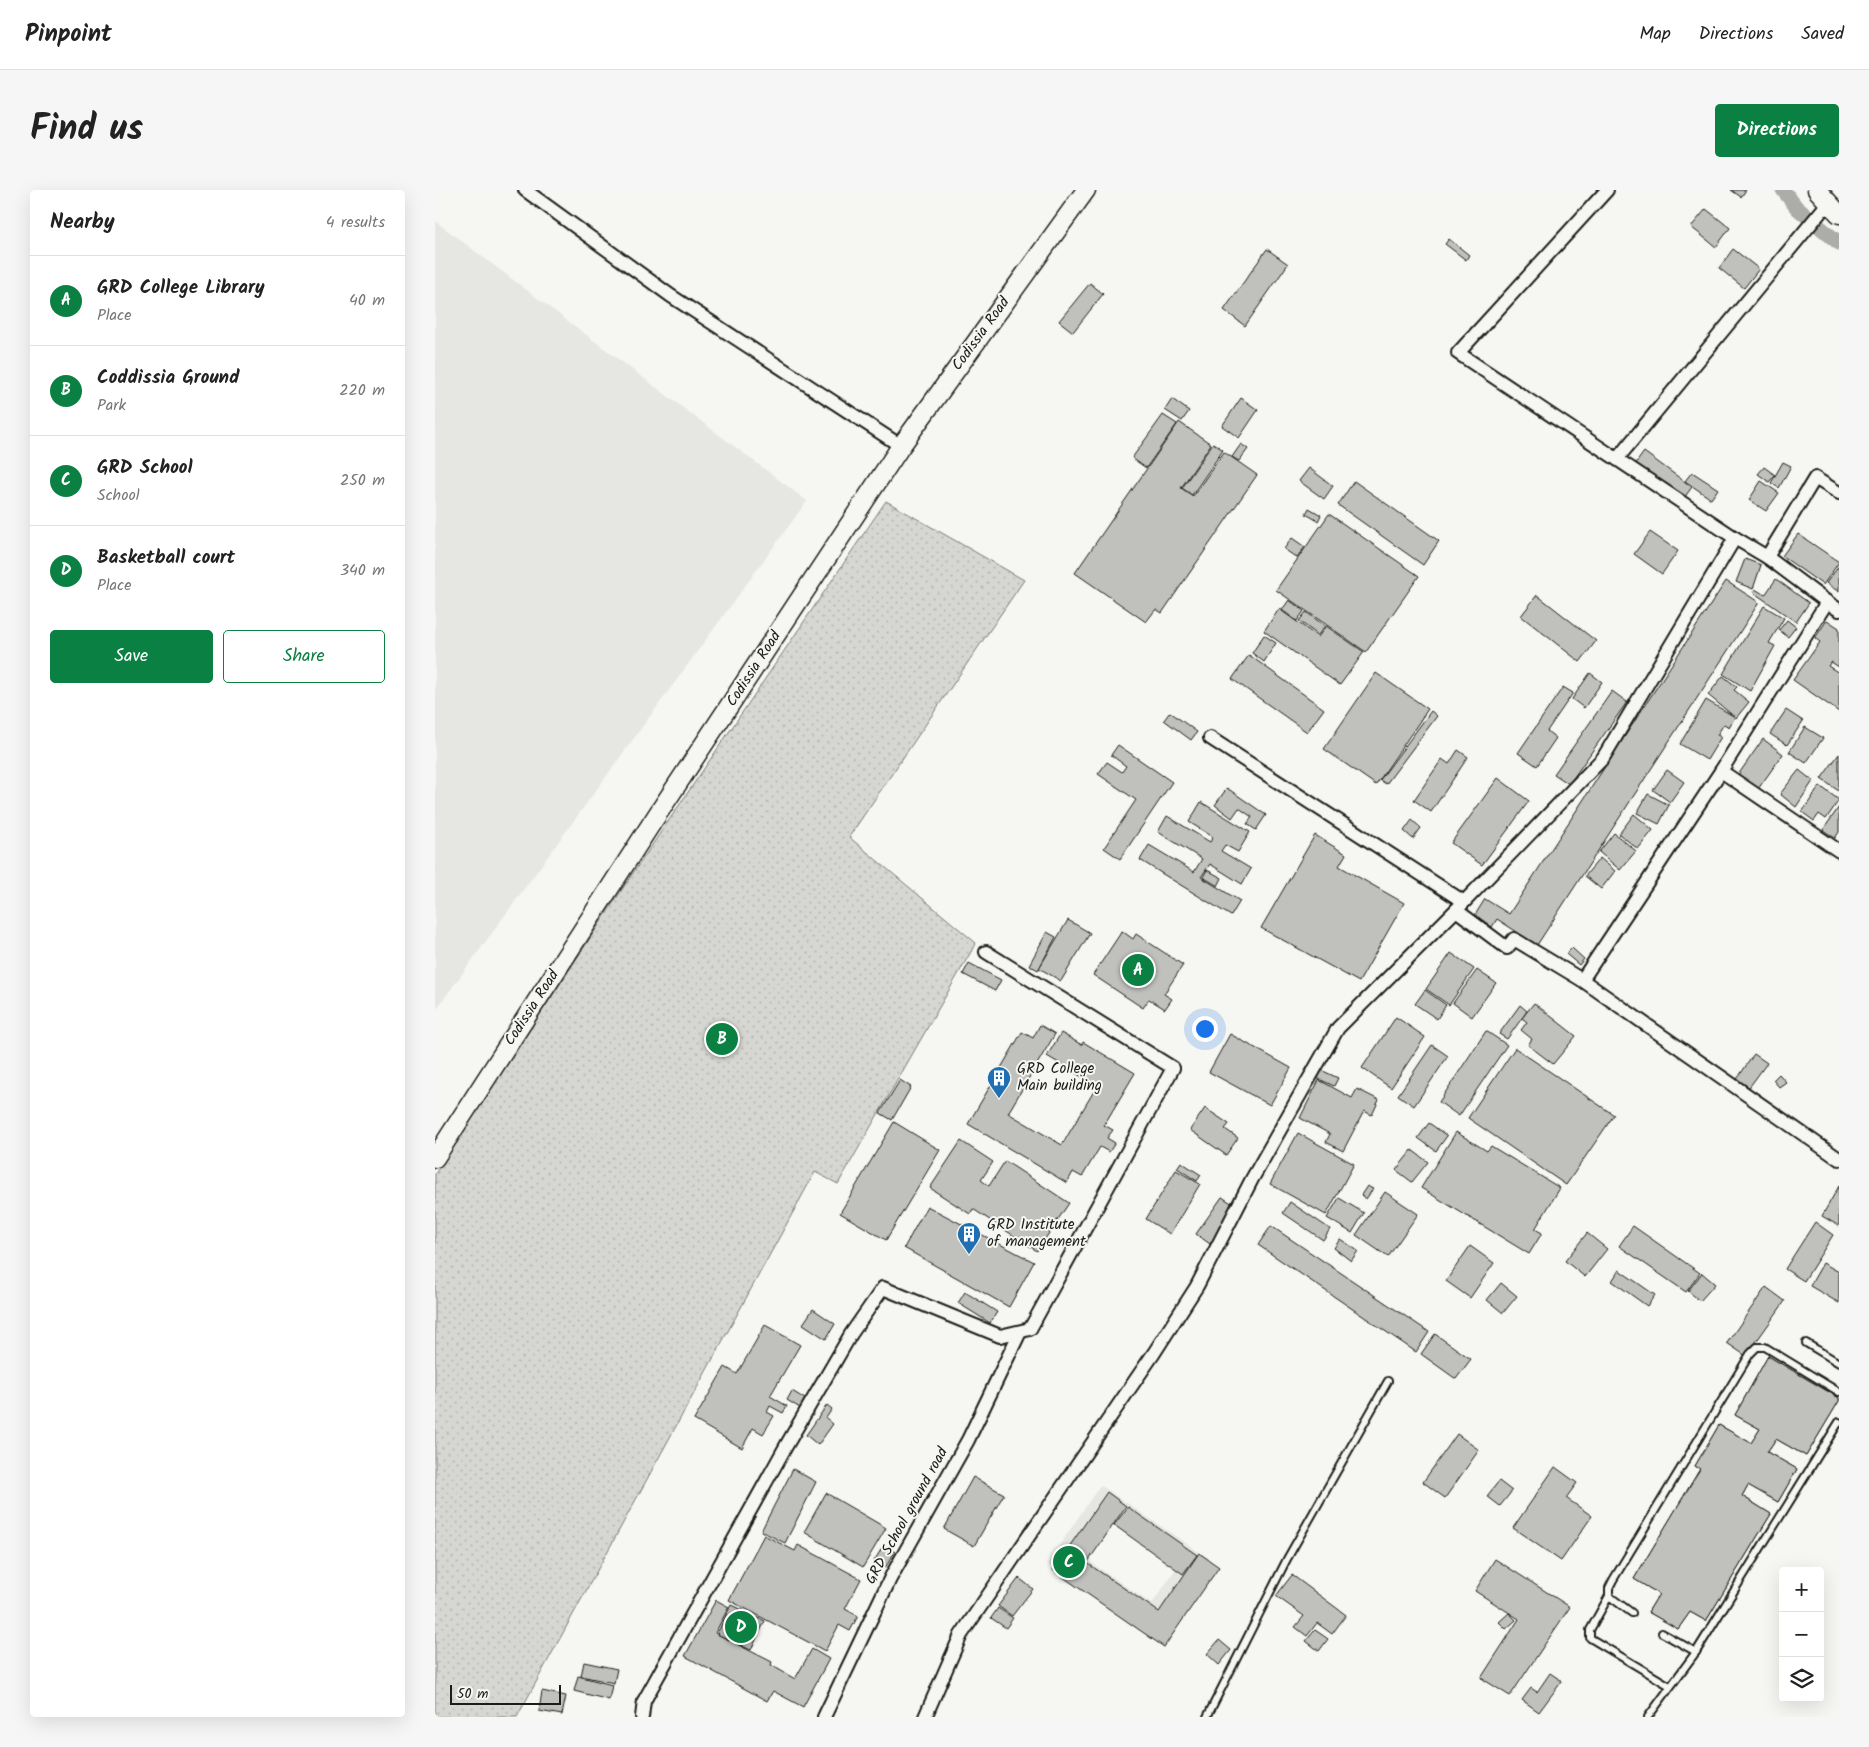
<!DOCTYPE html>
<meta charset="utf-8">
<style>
:root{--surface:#fff;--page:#f6f6f6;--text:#222;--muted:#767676;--line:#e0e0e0;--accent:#0b8043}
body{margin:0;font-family:Kalam,sans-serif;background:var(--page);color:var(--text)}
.controls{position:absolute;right:15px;bottom:15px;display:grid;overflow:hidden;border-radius:5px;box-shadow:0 5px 20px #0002}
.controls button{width:45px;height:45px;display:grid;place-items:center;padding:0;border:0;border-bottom:1px solid var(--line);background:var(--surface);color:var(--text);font:25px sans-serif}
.scale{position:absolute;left:15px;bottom:12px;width:111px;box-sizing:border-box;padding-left:5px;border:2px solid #1c1c1c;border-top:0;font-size:14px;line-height:18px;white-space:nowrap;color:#1c1c1c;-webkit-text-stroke:4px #f6f6f2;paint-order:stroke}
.you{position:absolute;left:769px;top:838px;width:18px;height:18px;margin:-12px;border:4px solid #fff;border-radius:50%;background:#1a73e8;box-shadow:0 0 0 8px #1a73e833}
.badge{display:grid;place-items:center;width:32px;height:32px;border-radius:50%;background:var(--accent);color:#fff;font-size:16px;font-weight:700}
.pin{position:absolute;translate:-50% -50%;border:2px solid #fff;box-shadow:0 1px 5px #0006}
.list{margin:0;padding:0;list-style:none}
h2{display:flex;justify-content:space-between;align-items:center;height:65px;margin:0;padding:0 20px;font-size:21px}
h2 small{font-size:16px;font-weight:400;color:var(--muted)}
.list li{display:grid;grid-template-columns:32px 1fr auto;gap:15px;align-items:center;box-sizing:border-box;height:90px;padding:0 20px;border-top:1px solid var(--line)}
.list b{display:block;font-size:19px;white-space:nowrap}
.list p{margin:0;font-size:16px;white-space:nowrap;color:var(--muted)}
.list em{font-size:16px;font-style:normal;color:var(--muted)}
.actions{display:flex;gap:10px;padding:15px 20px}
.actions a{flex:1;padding:11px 0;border:1px solid var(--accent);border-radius:5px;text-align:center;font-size:18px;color:var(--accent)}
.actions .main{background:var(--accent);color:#fff}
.icon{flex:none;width:28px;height:28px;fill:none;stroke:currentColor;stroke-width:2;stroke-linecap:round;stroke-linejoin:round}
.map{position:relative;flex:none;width:1404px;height:1527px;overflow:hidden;border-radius:5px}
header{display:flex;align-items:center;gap:30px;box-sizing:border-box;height:70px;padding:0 25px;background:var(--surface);border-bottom:1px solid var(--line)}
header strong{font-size:24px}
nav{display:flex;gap:28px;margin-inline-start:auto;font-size:18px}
.intro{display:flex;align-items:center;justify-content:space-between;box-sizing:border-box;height:120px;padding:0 30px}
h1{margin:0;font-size:35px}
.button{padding:12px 22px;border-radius:5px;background:var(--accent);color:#fff;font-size:18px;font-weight:700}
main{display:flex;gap:30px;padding:0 30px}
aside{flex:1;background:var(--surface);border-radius:5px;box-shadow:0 5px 20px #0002}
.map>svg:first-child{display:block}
.built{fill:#e6e6e2;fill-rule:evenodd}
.green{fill:url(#green-dots);stroke:#797977}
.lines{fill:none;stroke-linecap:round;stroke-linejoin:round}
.canal{stroke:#acaca9;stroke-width:15}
.building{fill:#c0c0bd;stroke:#1c1c1c;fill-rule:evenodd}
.lane-casing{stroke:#1c1c1c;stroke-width:10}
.street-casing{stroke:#1c1c1c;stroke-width:16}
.secondary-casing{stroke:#1c1c1c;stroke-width:21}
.lane{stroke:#f6f6f2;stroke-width:6}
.street{stroke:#f6f6f2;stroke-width:12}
.secondary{stroke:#f6f6f2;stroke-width:18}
.labels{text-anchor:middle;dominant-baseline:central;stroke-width:4;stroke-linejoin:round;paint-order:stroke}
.street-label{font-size:15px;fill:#1c1c1c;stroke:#f6f6f2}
.poi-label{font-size:15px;fill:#1c1c1c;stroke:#f6f6f2;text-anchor:start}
</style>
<header>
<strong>Pinpoint</strong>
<nav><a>Map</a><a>Directions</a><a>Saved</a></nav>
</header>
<div class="intro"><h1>Find us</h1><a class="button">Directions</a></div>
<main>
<aside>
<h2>Nearby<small>4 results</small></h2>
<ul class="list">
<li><span class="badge">A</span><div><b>GRD College Library</b><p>Place</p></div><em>40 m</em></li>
<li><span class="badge">B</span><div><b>Coddissia Ground</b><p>Park</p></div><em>220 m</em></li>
<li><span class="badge">C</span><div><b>GRD School</b><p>School</p></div><em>250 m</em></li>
<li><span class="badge">D</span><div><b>Basketball court</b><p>Place</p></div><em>340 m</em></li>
</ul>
<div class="actions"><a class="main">Save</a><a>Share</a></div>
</aside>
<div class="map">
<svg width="1404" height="1527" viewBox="0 0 1404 1527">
<defs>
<pattern id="green-dots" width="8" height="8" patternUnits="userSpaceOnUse" patternTransform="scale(1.25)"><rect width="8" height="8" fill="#d6d6d2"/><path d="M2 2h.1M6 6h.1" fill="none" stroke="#b7b7b4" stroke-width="1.8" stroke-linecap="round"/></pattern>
</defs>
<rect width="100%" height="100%" fill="#f6f6f2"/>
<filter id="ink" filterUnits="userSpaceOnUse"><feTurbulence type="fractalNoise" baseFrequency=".02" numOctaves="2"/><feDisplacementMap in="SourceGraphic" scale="10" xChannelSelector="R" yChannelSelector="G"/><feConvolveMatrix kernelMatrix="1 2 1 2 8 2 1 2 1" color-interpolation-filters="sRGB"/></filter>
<g filter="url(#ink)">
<g class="built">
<polygon points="0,31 372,311 0,821"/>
<path d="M665,1295L776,1370L723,1449L612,1374ZM672,1329L742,1377L717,1414L646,1366Z"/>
</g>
<polygon class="green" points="451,311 589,390 414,647 541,753 403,994 380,982 82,1527 0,1527 0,984 194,689"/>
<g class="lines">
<polyline class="canal" points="1348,0 1362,18 1404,53"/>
</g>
<g class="building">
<polygon points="1296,0 1311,0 1306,7"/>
<polygon points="1271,19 1295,38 1281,57 1256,37"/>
<polygon points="1014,49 1034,65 1031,70 1010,54"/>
<polygon points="832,59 853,74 810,136 789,120"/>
<polygon points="1298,59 1324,79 1309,98 1284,78"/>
<polygon points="655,93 668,104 638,142 624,131"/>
<polygon points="806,208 823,220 804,248 787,236"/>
<polygon points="737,209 754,221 747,231 730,220"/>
<polygon points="728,225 742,234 711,278 697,268"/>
<polygon points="744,232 776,254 746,298 758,306 789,262 822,285 727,423 721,419 711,432 640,383"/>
<polygon points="778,253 788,260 757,305 747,298"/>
<polygon points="806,254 813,259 804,271 797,267"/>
<polygon points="1209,262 1257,297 1249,308 1201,273"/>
<polygon points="1348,272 1356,276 1344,298 1336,293"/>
<polygon points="1329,277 1340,285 1334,292 1323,284"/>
<polygon points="874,278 898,296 889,309 864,291"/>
<polygon points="1257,282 1283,299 1276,309 1250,291"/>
<polygon points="919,291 1004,351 988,375 903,315"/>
<polygon points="1326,291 1344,303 1331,321 1314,310"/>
<polygon points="874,318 886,325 883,331 871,324"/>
<polygon points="894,324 984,386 931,462 841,400"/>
<polygon points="1215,342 1243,361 1227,384 1199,364"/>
<polygon points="1363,344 1404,372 1388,395 1347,366"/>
<polygon points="857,348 870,357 862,368 849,359"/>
<polygon points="1310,369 1326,375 1318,399 1301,392"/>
<polygon points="1404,376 1404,402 1391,393"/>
<polygon points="1341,389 1374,413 1361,432 1318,402 1320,399 1330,405"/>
<polygon points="1291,391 1322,411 1323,414 1102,755 1062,729 1057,737 1040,725 1050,709 1074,724"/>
<polygon points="1102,405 1161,451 1145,472 1086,426"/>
<polygon points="854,410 869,421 862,431 847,420"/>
<polygon points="1329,416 1349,428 1334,453 1340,456 1315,501 1288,484"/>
<polygon points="844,419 883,447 891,436 929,462 905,495 829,441"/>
<polygon points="871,422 890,436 883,445 864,431"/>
<polygon points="1352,430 1361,437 1353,447 1344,440"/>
<polygon points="1392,430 1404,438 1404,477 1396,472 1393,476 1404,483 1404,522 1358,490 1385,452 1380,448"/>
<polygon points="829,445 841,453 829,472 817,463"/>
<polygon points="814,465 889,519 872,542 797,489"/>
<polygon points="941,483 993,519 941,595 889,559"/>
<polygon points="1155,483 1167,492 1149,518 1137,509"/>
<polygon points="1288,486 1302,497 1299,500 1314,512 1301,528 1273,505"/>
<polygon points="1128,497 1138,503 1112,541 1121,548 1102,576 1083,563"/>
<polygon points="1177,501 1192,512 1134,594 1119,584"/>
<polygon points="1271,510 1300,527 1294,537 1289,534 1282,545 1286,547 1272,570 1245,554"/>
<polygon points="1351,520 1368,531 1352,555 1335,544"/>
<polygon points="996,521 1002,526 951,594 945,590"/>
<polygon points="735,522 762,542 756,550 729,530"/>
<polygon points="1370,537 1388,548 1371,573 1354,562"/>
<polygon points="1328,549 1348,564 1323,599 1303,585"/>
<polygon points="683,555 737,592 685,669 669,658 701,610 663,584 672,572 687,582 691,576 676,565"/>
<polygon points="1023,560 1033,567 996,622 979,610 1007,569 1014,574"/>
<polygon points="1404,564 1404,601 1386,589"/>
<polygon points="1232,580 1249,592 1235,612 1218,600"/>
<polygon points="1364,580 1378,591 1361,617 1345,604"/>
<polygon points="1063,588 1094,611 1047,675 1016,653"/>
<polygon points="1385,596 1404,610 1391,629 1384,624 1379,631 1367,622"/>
<polygon points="792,598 831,625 821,640 812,634 817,627 804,618 797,628 780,615"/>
<polygon points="1213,604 1234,615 1224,634 1202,623"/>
<polygon points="766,612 815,642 803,662 790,655 786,661 816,679 807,694 775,674 766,687 805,711 796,726 705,670 714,655 759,682 767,669 723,642 732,626 775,652 778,647 754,632"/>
<polygon points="1404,617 1404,642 1400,648 1388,640"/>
<polygon points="1199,624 1218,640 1203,659 1184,644"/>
<polygon points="977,630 986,638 978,649 969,641"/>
<polygon points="1179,643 1201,661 1185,680 1164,662"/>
<polygon points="880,645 911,664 904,676 969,713 924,792 826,738"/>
<polygon points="1165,668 1180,681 1166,699 1150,686"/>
<polygon points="772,680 787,688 783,696 768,687"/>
<polygon points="633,730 655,743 626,791 604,778"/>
<polygon points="687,741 698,749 701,744 748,775 729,804 737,809 730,819 714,809 708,818 658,785"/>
<polygon points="612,742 621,747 603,780 594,775"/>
<polygon points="1137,758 1149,769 1144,775 1131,764"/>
<polygon points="1016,763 1039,779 1014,815 991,799"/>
<polygon points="534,773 566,790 560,801 528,784"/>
<polygon points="1042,780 1061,793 1037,827 1018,813"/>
<polygon points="990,800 1011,815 1002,829 980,814"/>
<polygon points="1099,813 1141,846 1118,874 1093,855 1097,849 1086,840 1092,832 1087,828"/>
<polygon points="1085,815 1092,821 1072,849 1064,844"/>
<polygon points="961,827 990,847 956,898 927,878"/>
<polygon points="605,835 620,844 573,923 627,955 662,896 612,866 626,843 647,855 648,852 700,883 669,935 678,940 672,948 680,953 674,962 665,957 647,987 638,982 632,993 533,934 587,842 598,848"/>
<polygon points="1051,841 1072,855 1024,926 1004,912"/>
<polygon points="795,844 856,878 835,915 774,882"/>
<polygon points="997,855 1013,866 979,916 963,905"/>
<polygon points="1080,858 1179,925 1131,995 1033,928"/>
<polygon points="1319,864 1332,873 1310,903 1298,895"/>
<polygon points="886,880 903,888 899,896 882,888"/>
<polygon points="1344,884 1351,892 1344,897 1338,890"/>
<polygon points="465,890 476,897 457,930 445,923"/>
<polygon points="884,890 917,908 922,899 944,910 937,925 929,921 908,961 891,952 895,944 865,928"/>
<polygon points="770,918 794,934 790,939 803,948 791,965 755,940"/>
<polygon points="459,932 505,960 451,1050 405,1023"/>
<polygon points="994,933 1012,946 1001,961 983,948"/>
<polygon points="1021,942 1052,961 1056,956 1125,998 1100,1039 1107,1043 1094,1064 986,998"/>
<polygon points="863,943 919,974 891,1025 835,994"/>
<polygon points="526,951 558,972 546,990 554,996 570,971 634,1013 602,1061 538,1019 535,1024 495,998"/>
<polygon points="977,960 993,972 977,992 961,980"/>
<polygon points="746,972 766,985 762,991 742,978"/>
<polygon points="741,980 765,994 735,1044 711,1029"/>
<polygon points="932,996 938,999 931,1009 926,1005"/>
<polygon points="1404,996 1404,1036 1387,1026"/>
<polygon points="950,1002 983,1024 953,1067 921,1045"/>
<polygon points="787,1007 801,1016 775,1054 761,1044"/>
<polygon points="904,1008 929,1023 917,1043 892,1028"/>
<polygon points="855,1012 895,1039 888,1050 848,1023"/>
<polygon points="492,1016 599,1072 574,1117 469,1058"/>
<polygon points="1380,1032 1398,1045 1369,1091 1350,1079"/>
<polygon points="836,1036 994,1142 981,1162 823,1055"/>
<polygon points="1198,1036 1265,1083 1251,1102 1184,1056"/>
<polygon points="1152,1043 1172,1059 1150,1087 1130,1071"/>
<polygon points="905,1049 923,1061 916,1071 899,1058"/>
<polygon points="1035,1056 1059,1073 1035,1108 1011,1091"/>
<polygon points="1388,1073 1404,1082 1404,1113 1375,1096"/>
<polygon points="1184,1080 1220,1105 1212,1116 1177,1091"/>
<polygon points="1267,1083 1280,1094 1265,1111 1253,1101"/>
<polygon points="1066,1093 1082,1106 1068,1123 1052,1110"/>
<polygon points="1331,1097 1350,1111 1311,1166 1292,1153"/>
<polygon points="530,1102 562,1122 555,1133 523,1113"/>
<polygon points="378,1119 400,1134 391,1149 368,1134"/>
<polygon points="330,1135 365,1155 335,1206 352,1216 348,1223 335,1216 332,1222 339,1226 328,1244 318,1238 307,1258 259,1230 290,1177 302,1184"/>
<polygon points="1000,1144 1036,1169 1021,1189 986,1164"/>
<path d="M1333,1166L1404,1208V1211L1371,1266L1341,1249L1332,1262L1362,1279L1343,1312L1313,1295L1307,1306L1336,1324L1271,1431L1255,1422L1243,1439L1213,1422L1224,1404L1199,1389L1265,1279L1260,1276L1284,1235L1316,1253L1325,1239L1300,1225ZM1282,1278L1290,1282L1286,1291L1277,1286ZM1274,1321L1296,1335L1280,1363L1257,1349ZM1238,1381L1260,1395L1250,1411L1228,1398Z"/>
<polygon points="1333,1166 1404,1208 1404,1211 1371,1266 1341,1249 1332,1262 1362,1279 1343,1312 1313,1295 1307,1306 1336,1324 1271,1431 1255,1422 1243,1439 1213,1422 1224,1404 1199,1389 1265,1279 1260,1276 1284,1235 1316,1253 1325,1239 1300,1225"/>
<polygon points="357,1201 370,1209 365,1218 352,1210"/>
<polygon points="392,1215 397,1219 391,1228 398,1234 383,1255 371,1245"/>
<polygon points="1022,1244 1044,1260 1010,1308 988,1292"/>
<polygon points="1120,1277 1142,1293 1131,1308 1157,1326 1126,1371 1078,1338"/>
<polygon points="358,1279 381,1292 350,1353 326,1341"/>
<polygon points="538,1287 569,1304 539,1356 509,1339"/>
<polygon points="1064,1291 1077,1301 1065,1316 1052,1306"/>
<polygon points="672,1302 691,1316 652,1373 724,1422 764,1363 784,1377 729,1457 618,1380"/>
<polygon points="391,1303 451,1338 428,1377 369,1342"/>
<polygon points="693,1317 762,1365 748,1384 679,1335"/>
<polygon points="329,1345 360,1361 363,1355 426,1389 410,1419 423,1426 415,1441 404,1435 390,1461 294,1410"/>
<polygon points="449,1355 460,1362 450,1378 439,1371"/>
<polygon points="1060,1369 1135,1417 1075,1506 1046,1488 1084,1429 1040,1401"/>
<polygon points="857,1385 911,1425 897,1444 882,1433 872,1446 860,1437 869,1426 841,1406"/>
<polygon points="584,1388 598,1399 577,1426 563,1416"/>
<polygon points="281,1410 294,1417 280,1443 337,1472 336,1475 360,1489 377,1459 394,1469 368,1517 338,1501 332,1511 250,1466"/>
<polygon points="296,1415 330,1431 316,1460 282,1444"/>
<polygon points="563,1418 578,1428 571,1438 556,1428"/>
<polygon points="1074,1423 1081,1430 1071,1439 1064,1432"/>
<polygon points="880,1440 893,1449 884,1461 871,1451"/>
<polygon points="784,1450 796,1460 784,1475 772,1464"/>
<polygon points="149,1472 182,1479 179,1493 146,1486"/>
<polygon points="1115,1483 1127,1491 1104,1522 1087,1510 1096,1498 1102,1502"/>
<polygon points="143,1486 177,1495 174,1510 139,1501"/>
<polygon points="107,1501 131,1506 127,1525 104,1521"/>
</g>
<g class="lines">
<g class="lane-casing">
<g id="lane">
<polyline points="1371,1153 1404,1173"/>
<polyline points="1174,1406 1155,1440 1155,1448 1235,1496"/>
<polyline points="1197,1423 1174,1406 1174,1398 1178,1390 1315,1164 1322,1157 1330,1157 1404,1202"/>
<polyline points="1227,1443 1261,1462"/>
<polyline points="772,1527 852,1369 953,1191"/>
<polyline points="1213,1527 1261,1462 1404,1232"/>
</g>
</g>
<g class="street-casing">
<g id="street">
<polyline points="90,0 236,106 466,256"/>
<polyline points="1172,0 1023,163 1300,348"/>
<polyline points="1182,269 1393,13"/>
<polyline points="1392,412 1332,367 1380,288 1404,303"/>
<polyline points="1404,420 1392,412 1286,581 1404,661"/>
<polyline points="775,548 1029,712"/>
<polyline points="1021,720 1072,758 1079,749 1147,790 1286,581"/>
<polyline points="1147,790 1404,969"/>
<polyline points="207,1527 209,1511 351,1256 416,1144 448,1098 565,1146 595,1139 738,878 551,762"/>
<polyline points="389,1527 456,1387 533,1250 585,1142"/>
<polyline points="490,1527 526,1445 719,1163 762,1096 817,989 903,838 1029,712 1168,568 1300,348 1332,367"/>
</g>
</g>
<g class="secondary-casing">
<g id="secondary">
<polyline points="1382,0 1404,24"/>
<polyline points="0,968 222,625 466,256 651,0"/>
</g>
</g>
<use href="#lane" class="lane"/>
<use href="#street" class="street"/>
<use href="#secondary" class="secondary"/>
</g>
</g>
<defs>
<g id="building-pin" transform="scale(1.25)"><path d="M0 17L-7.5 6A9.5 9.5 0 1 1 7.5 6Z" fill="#1f6fb2" stroke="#f6f6f2"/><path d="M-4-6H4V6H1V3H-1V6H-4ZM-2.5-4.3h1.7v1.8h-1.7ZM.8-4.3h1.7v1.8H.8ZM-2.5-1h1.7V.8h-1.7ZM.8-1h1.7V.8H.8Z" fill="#fff"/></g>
</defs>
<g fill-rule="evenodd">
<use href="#building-pin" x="564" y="888"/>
<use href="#building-pin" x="534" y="1044"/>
</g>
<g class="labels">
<g class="street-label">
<text transform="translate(546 144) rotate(-54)">Codissia Road</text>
<text transform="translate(319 479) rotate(-57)">Codissia Road</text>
<text transform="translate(97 818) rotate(-57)">Codissia Road</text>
<text transform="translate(472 1326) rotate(-61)">GRD School ground road</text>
</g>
<g class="poi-label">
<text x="582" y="879">GRD College<tspan x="582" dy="17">Main building</tspan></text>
<text x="552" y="1035">GRD Institute<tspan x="552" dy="17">of management</tspan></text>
</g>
</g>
</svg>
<div class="controls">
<button>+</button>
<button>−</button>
<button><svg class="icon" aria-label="layers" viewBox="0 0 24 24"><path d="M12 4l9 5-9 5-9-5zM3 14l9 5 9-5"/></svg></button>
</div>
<div class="scale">50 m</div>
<div class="you"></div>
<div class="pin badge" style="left:703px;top:780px">A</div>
<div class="pin badge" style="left:287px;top:849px">B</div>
<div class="pin badge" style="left:634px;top:1372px">C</div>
<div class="pin badge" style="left:306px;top:1437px">D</div>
</div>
</main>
